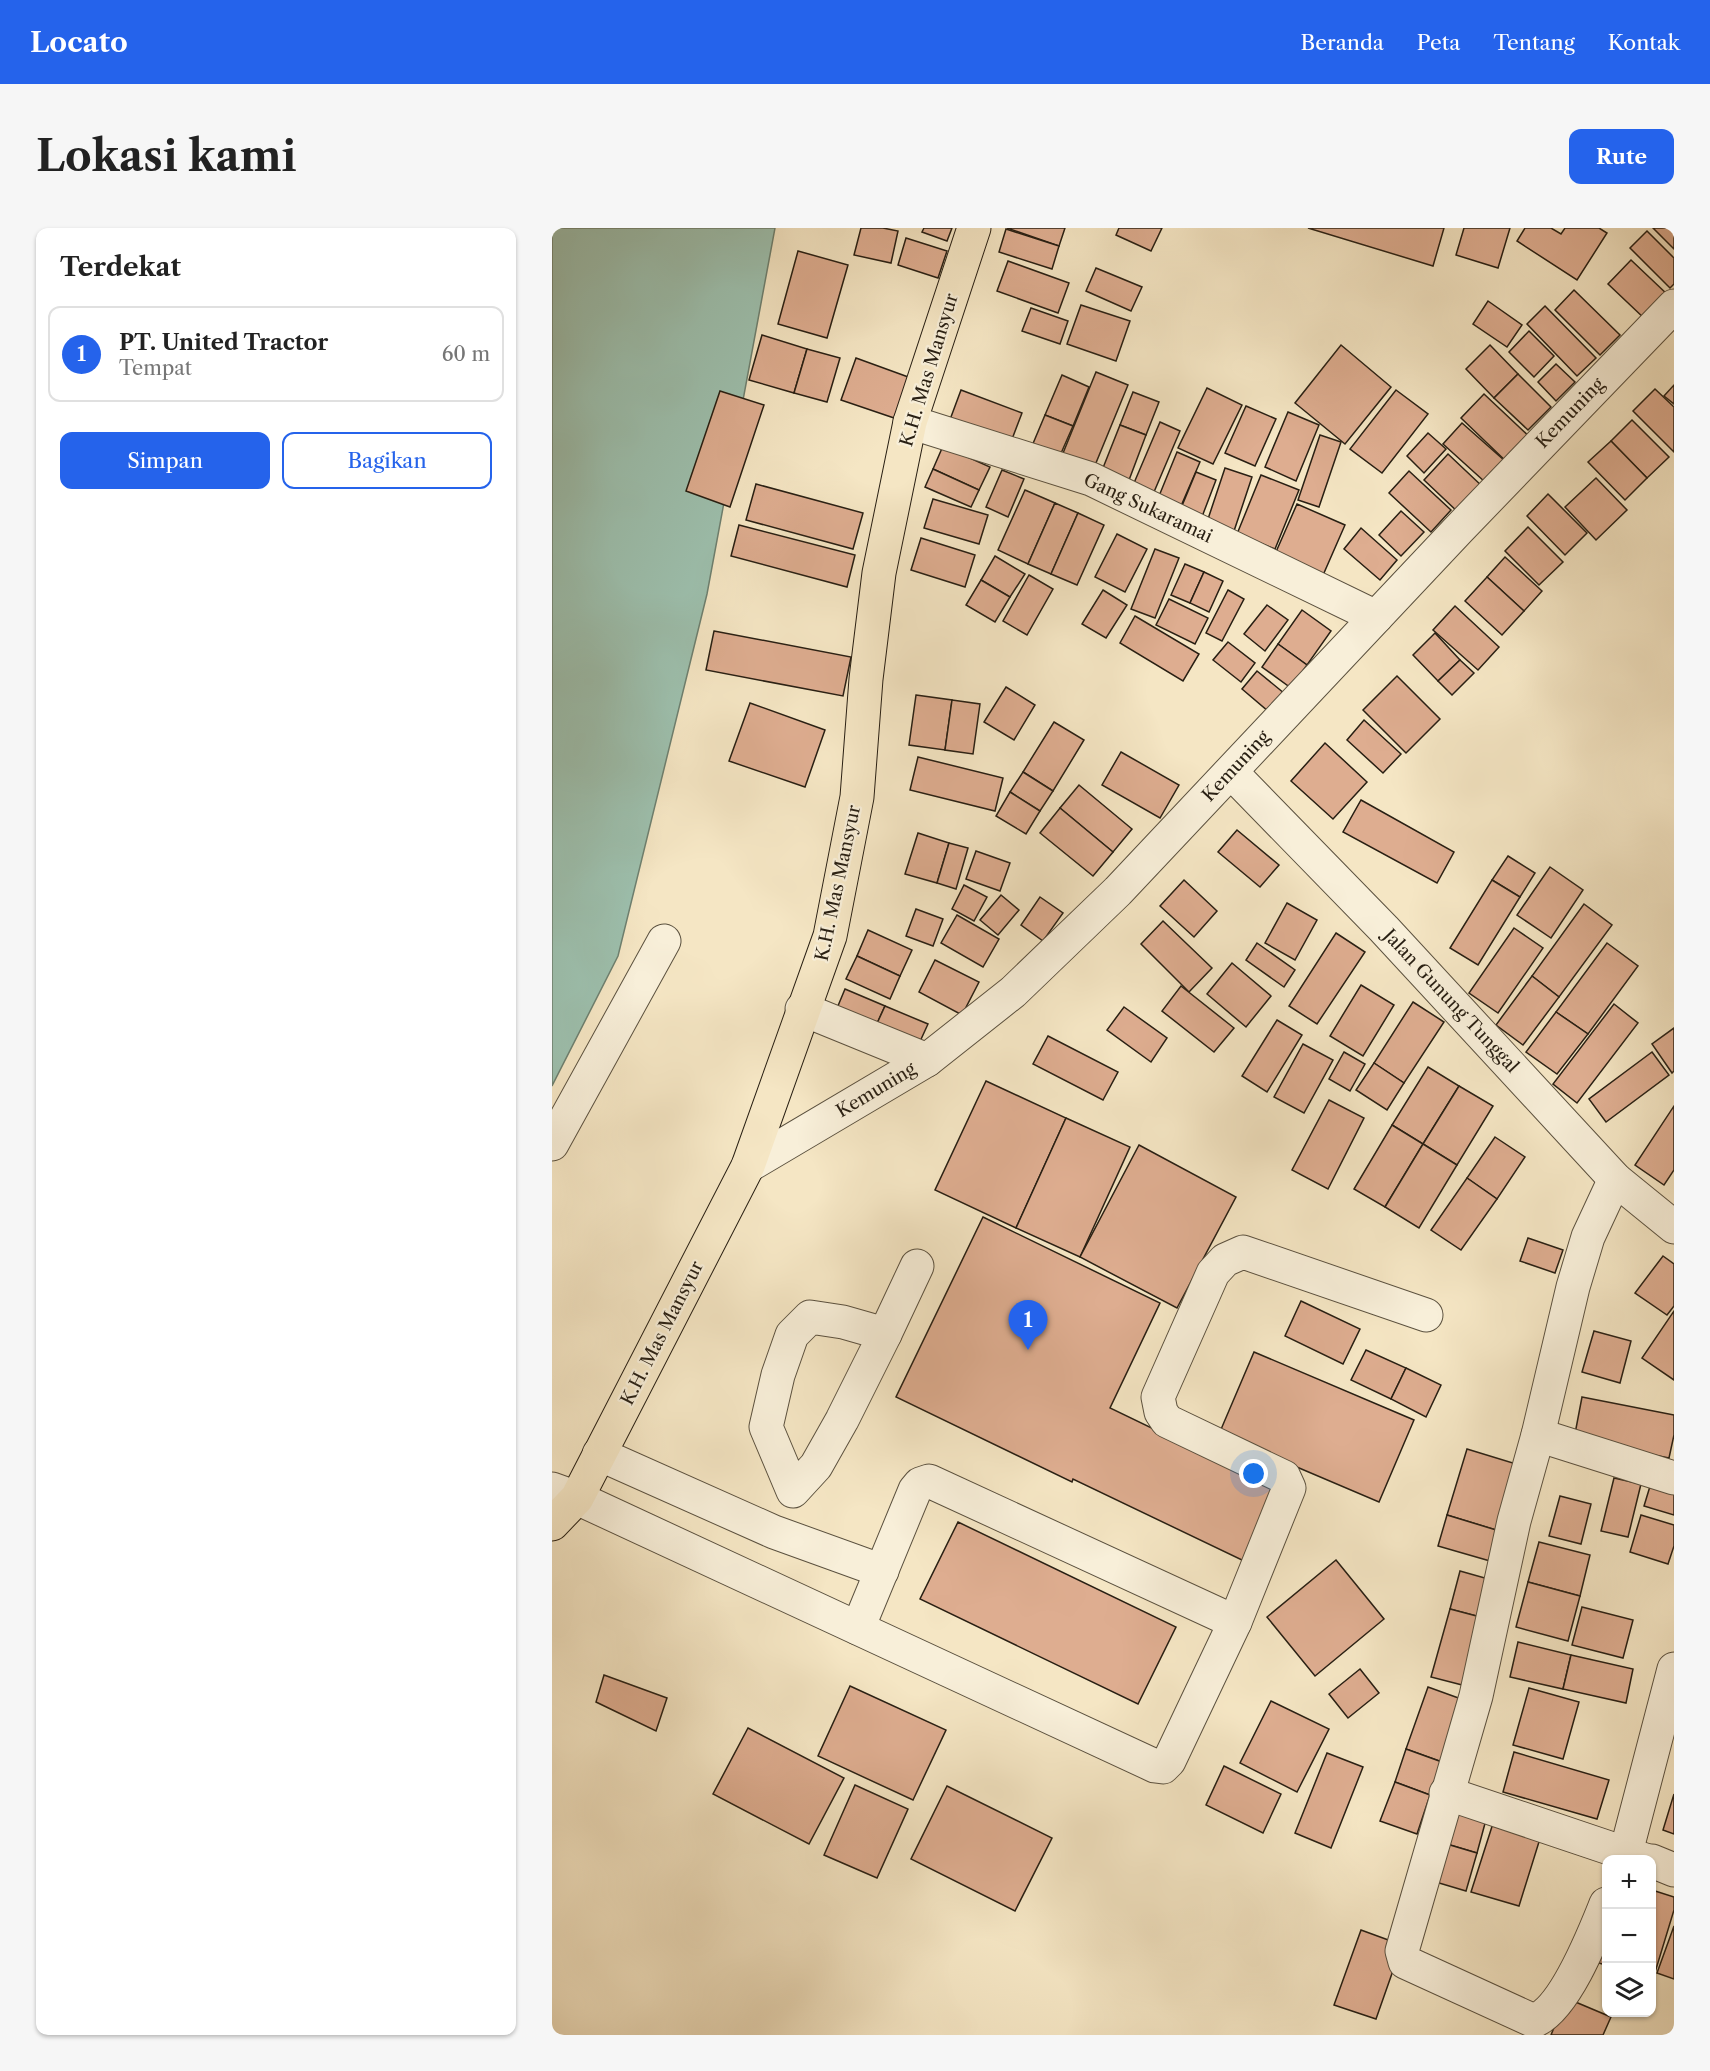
<!DOCTYPE html>
<html lang="id">
<meta charset="utf-8">
<style>
:root{--surface:#fff;--page:#f6f6f6;--text:#222;--muted:#767676;--line:#e0e0e0;--accent:#2563eb}
body{margin:0;font-family:"Libre Caslon Text",serif;background:var(--page);color:var(--text)}
.controls{position:absolute;right:18px;bottom:18px;display:grid;overflow:hidden;border-radius:12px;box-shadow:0 2px 4px #0004}
.controls button{width:54px;height:54px;display:grid;place-items:center;padding:0;border:0;border-bottom:2px solid var(--line);background:var(--surface);color:var(--text);font:30px sans-serif}
.you{position:absolute;left:702px;top:1246px;width:21px;height:21px;margin:-15px;border:4px solid #fff;border-radius:50%;background:#1a73e8;box-shadow:0 0 0 9px #1a73e833}
.badge{display:grid;place-items:center;width:39px;height:39px;border-radius:50%;background:var(--accent);color:#fff;font-size:20px;font-weight:700}
.pin{position:absolute;translate:-50% -50px;filter:drop-shadow(0 2px 3px #0008)}
.pin::after{content:'';position:absolute;top:32px;width:21px;height:18px;background:inherit;clip-path:polygon(0 0,100% 0,50% 100%)}
.list{margin:0;padding:0;list-style:none}
h2{display:flex;justify-content:space-between;align-items:center;height:78px;margin:0;padding:0 24px;font-size:26px}
h2 small{font-size:20px;font-weight:400;color:var(--muted)}
.list li{display:grid;grid-template-columns:39px 1fr auto;gap:18px;align-items:center;box-sizing:border-box;height:96px;margin:0 12px 12px;padding:0 12px;border:2px solid var(--line);border-radius:12px}
.list b{display:block;font-size:22px;white-space:nowrap}
.list p{margin:0;font-size:20px;white-space:nowrap;color:var(--muted)}
.list em{font-size:20px;font-style:normal;color:var(--muted)}
.actions{display:flex;gap:12px;padding:18px 24px}
.actions a{flex:1;padding:14px 0;border:2px solid var(--accent);border-radius:12px;text-align:center;font-size:21px;color:var(--accent)}
.actions .main{background:var(--accent);color:#fff}
.icon{flex:none;width:33px;height:33px;fill:none;stroke:currentColor;stroke-width:2;stroke-linecap:round;stroke-linejoin:round}
.map{position:relative;flex:none;width:1122px;height:1807px;overflow:hidden;border-radius:12px}
header{display:flex;align-items:center;gap:36px;box-sizing:border-box;height:84px;padding:0 30px;background:var(--accent);color:#fff}
header strong{font-size:28px}
nav{display:flex;gap:33px;margin-inline-start:auto;font-size:21px}
.intro{display:flex;align-items:center;justify-content:space-between;box-sizing:border-box;height:144px;padding:0 36px}
h1{margin:0;font-size:42px}
.button{padding:15px 27px;border-radius:12px;background:var(--accent);color:#fff;font-size:21px;font-weight:700}
main{display:flex;gap:36px;padding:0 36px}
aside{flex:1;background:var(--surface);border-radius:12px;box-shadow:0 2px 4px #0004}
.map>svg:first-child{display:block}
.water{fill:#9dc0ae;stroke:#6e8070;stroke-width:1.5}
.building{fill:#dead90;stroke:#281f13;stroke-width:1.5}
.lines{fill:none;stroke-linecap:round;stroke-linejoin:round}
.minor-casing{stroke:#5b513f;stroke-width:35}
.major-casing{stroke:#281f13;stroke-width:35}
.minor{stroke:#f8efd9;stroke-width:33}
.major{stroke:#f5e6c4;stroke-width:33}
.labels{text-anchor:middle;dominant-baseline:central;stroke-width:4.5;stroke-linejoin:round;paint-order:stroke}
.street-label{font-size:18px;fill:#281f13;stroke:#f8efd9}
</style>
<header>
<strong>Locato</strong>
<nav><a>Beranda</a><a>Peta</a><a>Tentang</a><a>Kontak</a></nav>
</header>
<div class="intro"><h1>Lokasi kami</h1><a class="button">Rute</a></div>
<main>
<aside>
<h2>Terdekat<small></small></h2>
<ul class="list">
<li><span class="badge">1</span><div><b>PT. United Tractor</b><p>Tempat</p></div><em>60 m</em></li>
</ul>
<div class="actions"><a class="main">Simpan</a><a>Bagikan</a></div>
</aside>
<div class="map">
<svg width="1122" height="1807" viewBox="0 0 1122 1807">
<rect width="100%" height="100%" fill="#f5e6c4"/>
<filter id="stains"><feTurbulence type="fractalNoise" baseFrequency=".00333" numOctaves="4"/><feColorMatrix values="0 0 0 0 .2 0 0 0 0 .09 0 0 0 0 .02 0 0 0 .5 -.17"/></filter>
<radialGradient id="worn" r=".72"><stop offset=".6" stop-color="#630" stop-opacity="0"/><stop offset="1" stop-color="#630" stop-opacity=".3"/></radialGradient>
<polygon class="water" points="0,0 223,0 155,366 66,728 0,858"/>
<g class="building">
<polygon points="309,0 331,0 346,3 339,35 302,27"/>
<polygon points="372,0 400,0 395,13 370,4"/>
<polygon points="455,0 513,0 507,18"/>
<polygon points="567,0 610,0 599,23 564,7"/>
<polygon points="756,0 892,0 881,38"/>
<polygon points="912,0 958,0 946,40 904,27"/>
<polygon points="973,0 999,0 1009,6 1013,0 1047,0 1055,5 1025,52 965,13"/>
<polygon points="1101,0 1122,0 1122,21"/>
<polygon points="454,1 507,18 500,41 447,24"/>
<polygon points="1095,3 1122,30 1122,56 1118,60 1078,20"/>
<polygon points="354,10 395,23 386,50 346,37"/>
<polygon points="246,23 296,37 275,110 226,96"/>
<polygon points="1079,32 1117,68 1094,92 1056,56"/>
<polygon points="456,33 517,55 506,85 445,63"/>
<polygon points="544,40 590,59 579,83 534,63"/>
<polygon points="1022,62 1068,107 1048,127 1003,82"/>
<polygon points="936,73 970,97 955,119 921,96"/>
<polygon points="529,77 578,93 564,133 515,116"/>
<polygon points="993,78 1044,130 1025,148 975,96"/>
<polygon points="479,80 516,93 508,116 470,103"/>
<polygon points="977,103 1002,128 982,149 957,124"/>
<polygon points="210,107 255,121 242,165 197,152"/>
<polygon points="789,117 839,159 793,216 743,175"/>
<polygon points="938,117 966,146 942,170 914,141"/>
<polygon points="255,121 288,130 275,174 242,165"/>
<polygon points="304,130 359,150 345,191 289,172"/>
<polygon points="1004,136 1023,154 1004,173 986,154"/>
<polygon points="544,144 576,157 539,247 507,235"/>
<polygon points="966,146 999,179 976,202 942,170"/>
<polygon points="510,147 537,159 521,198 493,187"/>
<polygon points="1122,157 1122,176 1112,168"/>
<polygon points="655,160 690,177 661,236 626,220"/>
<polygon points="1103,161 1122,179 1122,224 1081,183"/>
<polygon points="409,162 470,185 457,219 396,197"/>
<polygon points="844,162 876,186 830,245 798,221"/>
<polygon points="168,163 212,177 178,279 134,263"/>
<polygon points="581,164 607,174 594,207 568,197"/>
<polygon points="932,166 983,214 960,239 909,190"/>
<polygon points="694,178 724,191 703,238 673,225"/>
<polygon points="736,184 767,197 744,253 713,239"/>
<polygon points="493,187 521,198 499,248 472,237"/>
<polygon points="1080,192 1117,229 1095,250 1059,213"/>
<polygon points="608,194 628,203 599,271 579,262"/>
<polygon points="910,195 953,233 933,254 891,216"/>
<polygon points="568,197 594,207 574,260 547,250"/>
<polygon points="876,205 894,221 872,245 855,228"/>
<polygon points="768,207 789,214 767,279 746,272"/>
<polygon points="1059,213 1095,250 1073,272 1036,234"/>
<polygon points="391,218 438,239 427,262 381,241"/>
<polygon points="625,224 648,234 629,278 607,268"/>
<polygon points="896,226 932,260 908,286 872,252"/>
<polygon points="673,240 700,249 682,303 655,294"/>
<polygon points="381,241 427,262 419,279 373,259"/>
<polygon points="450,242 472,251 456,289 434,279"/>
<polygon points="857,243 899,282 879,304 837,265"/>
<polygon points="644,244 664,252 648,294 627,285"/>
<polygon points="709,247 747,262 723,321 685,306"/>
<polygon points="1044,250 1075,282 1044,312 1013,279"/>
<polygon points="204,256 311,285 301,321 194,292"/>
<polygon points="473,262 503,275 476,336 446,322"/>
<polygon points="996,266 1035,305 1013,327 975,288"/>
<polygon points="381,271 436,287 427,316 372,300"/>
<polygon points="503,275 526,285 499,346 476,336"/>
<polygon points="745,276 793,297 768,354 720,333"/>
<polygon points="849,283 872,304 849,328 827,307"/>
<polygon points="526,285 552,297 525,357 499,346"/>
<polygon points="187,297 303,327 295,359 179,328"/>
<polygon points="976,299 1011,334 987,357 953,323"/>
<polygon points="809,300 845,332 828,352 792,321"/>
<polygon points="565,306 595,321 573,364 543,349"/>
<polygon points="369,310 423,327 413,359 359,342"/>
<polygon points="603,321 627,330 603,390 579,381"/>
<polygon points="443,328 473,346 458,369 429,352"/>
<polygon points="953,329 990,363 972,383 935,349"/>
<polygon points="633,336 652,344 638,375 619,367"/>
<polygon points="652,344 671,353 657,384 638,375"/>
<polygon points="477,347 501,361 475,407 451,393"/>
<polygon points="935,349 972,383 950,407 913,373"/>
<polygon points="429,352 458,369 443,394 414,377"/>
<polygon points="551,362 575,377 554,410 530,396"/>
<polygon points="676,362 692,371 670,413 654,405"/>
<polygon points="617,371 656,390 643,416 604,397"/>
<polygon points="715,377 736,392 713,423 692,406"/>
<polygon points="903,378 947,419 926,442 881,402"/>
<polygon points="750,382 779,403 755,437 726,416"/>
<polygon points="583,388 647,426 631,453 568,415"/>
<polygon points="162,403 299,429 291,468 154,442"/>
<polygon points="883,405 908,432 886,453 861,427"/>
<polygon points="676,414 703,435 689,454 661,432"/>
<polygon points="726,416 755,437 739,460 710,439"/>
<polygon points="908,432 922,445 900,467 886,453"/>
<polygon points="705,443 738,470 723,489 690,461"/>
<polygon points="845,448 888,491 854,525 811,482"/>
<polygon points="454,459 483,477 462,512 432,494"/>
<polygon points="364,467 400,472 393,522 357,517"/>
<polygon points="400,472 428,476 421,526 393,522"/>
<polygon points="198,475 273,502 253,559 177,533"/>
<polygon points="812,492 849,526 831,545 795,512"/>
<polygon points="502,494 532,512 501,563 471,544"/>
<polygon points="773,515 815,554 781,591 739,553"/>
<polygon points="569,524 627,557 608,590 550,557"/>
<polygon points="366,529 451,550 443,583 358,562"/>
<polygon points="471,544 501,563 488,583 458,564"/>
<polygon points="527,557 580,601 561,624 508,580"/>
<polygon points="458,564 488,583 474,606 444,588"/>
<polygon points="809,572 902,624 885,655 791,604"/>
<polygon points="508,580 561,624 541,648 488,605"/>
<polygon points="685,602 727,637 708,659 666,624"/>
<polygon points="366,605 397,615 385,655 353,646"/>
<polygon points="397,615 416,620 404,661 385,655"/>
<polygon points="424,623 458,635 448,663 414,651"/>
<polygon points="956,628 983,645 968,669 940,652"/>
<polygon points="998,639 1031,662 999,710 965,687"/>
<polygon points="632,652 665,683 642,709 608,678"/>
<polygon points="940,652 968,669 926,737 898,720"/>
<polygon points="412,657 435,669 422,693 400,681"/>
<polygon points="449,667 467,682 446,707 428,692"/>
<polygon points="488,669 511,685 491,713 469,697"/>
<polygon points="735,675 765,692 743,732 713,715"/>
<polygon points="1032,676 1060,697 1007,769 980,748"/>
<polygon points="364,681 391,691 381,718 354,708"/>
<polygon points="405,687 447,711 431,739 389,715"/>
<polygon points="611,693 660,740 637,764 589,716"/>
<polygon points="962,700 991,720 946,785 917,765"/>
<polygon points="316,702 360,722 348,748 305,728"/>
<polygon points="784,705 813,724 765,796 737,778"/>
<polygon points="705,715 743,742 732,759 694,732"/>
<polygon points="1055,715 1086,738 1036,806 1004,784"/>
<polygon points="305,728 348,748 338,771 294,751"/>
<polygon points="383,732 427,754 410,787 367,764"/>
<polygon points="680,735 719,768 694,799 655,766"/>
<polygon points="980,748 1007,769 971,817 944,797"/>
<polygon points="809,757 842,777 811,828 778,808"/>
<polygon points="629,758 682,800 662,824 610,783"/>
<polygon points="293,761 333,778 322,802 283,785"/>
<polygon points="861,774 892,794 852,855 822,835"/>
<polygon points="1062,776 1086,795 1025,875 1001,856"/>
<polygon points="333,778 376,796 365,820 322,802"/>
<polygon points="572,779 615,810 599,834 555,802"/>
<polygon points="1004,784 1036,806 1005,846 974,824"/>
<polygon points="725,792 750,807 715,864 690,848"/>
<polygon points="1122,800 1122,843 1120,845 1100,816"/>
<polygon points="496,808 566,844 551,872 481,836"/>
<polygon points="751,816 781,832 752,885 722,869"/>
<polygon points="792,824 813,836 798,863 777,851"/>
<polygon points="1100,824 1117,847 1054,894 1037,871"/>
<polygon points="822,835 852,855 835,882 804,862"/>
<polygon points="876,839 907,858 871,916 840,897"/>
<polygon points="434,853 514,890 464,1000 383,962"/>
<polygon points="907,858 941,878 905,937 871,916"/>
<polygon points="777,872 812,890 776,961 740,942"/>
<polygon points="1122,878 1122,942 1112,957 1083,937"/>
<polygon points="514,890 578,919 528,1029 464,1000"/>
<polygon points="840,897 871,916 833,979 802,961"/>
<polygon points="943,909 973,929 945,971 915,950"/>
<polygon points="871,916 905,937 867,1000 833,979"/>
<polygon points="587,917 684,969 625,1080 528,1029"/>
<polygon points="915,950 945,971 909,1022 879,1002"/>
<polygon points="431,989 608,1075 558,1180 726,1261 692,1333 521,1251 520,1254 344,1169"/>
<polygon points="976,1010 1011,1022 1003,1045 968,1033"/>
<polygon points="1111,1028 1122,1036 1122,1078 1115,1087 1083,1065"/>
<polygon points="749,1073 808,1101 791,1136 733,1108"/>
<polygon points="1122,1083 1122,1152 1090,1130"/>
<polygon points="1042,1103 1079,1113 1068,1155 1030,1144"/>
<polygon points="814,1122 854,1140 839,1171 799,1152"/>
<polygon points="702,1124 862,1192 827,1274 667,1206"/>
<polygon points="854,1140 889,1157 874,1189 839,1171"/>
<polygon points="1030,1169 1122,1187 1122,1207 1117,1230 1022,1211"/>
<polygon points="915,1221 974,1239 954,1305 895,1287"/>
<polygon points="1062,1250 1089,1256 1076,1309 1049,1303"/>
<polygon points="1099,1255 1122,1263 1122,1287 1092,1278"/>
<polygon points="1008,1268 1039,1276 1029,1316 997,1308"/>
<polygon points="895,1287 954,1305 945,1335 886,1318"/>
<polygon points="1089,1287 1122,1297 1122,1318 1116,1336 1078,1324"/>
<polygon points="406,1294 624,1399 586,1476 368,1371"/>
<polygon points="987,1314 1038,1327 1028,1368 976,1354"/>
<polygon points="784,1332 832,1391 763,1448 715,1389"/>
<polygon points="908,1343 947,1354 936,1391 898,1381"/>
<polygon points="976,1354 1028,1368 1016,1413 964,1399"/>
<polygon points="1030,1379 1081,1392 1071,1430 1020,1417"/>
<polygon points="898,1381 936,1391 918,1459 879,1449"/>
<polygon points="966,1414 1019,1427 1011,1461 958,1449"/>
<polygon points="1019,1427 1081,1441 1074,1475 1011,1461"/>
<polygon points="808,1441 827,1465 796,1490 777,1466"/>
<polygon points="52,1447 115,1470 104,1503 44,1474"/>
<polygon points="298,1458 394,1502 361,1572 266,1528"/>
<polygon points="876,1459 912,1472 890,1534 854,1521"/>
<polygon points="977,1460 1027,1474 1011,1531 961,1517"/>
<polygon points="719,1473 777,1501 745,1564 688,1535"/>
<polygon points="196,1500 292,1550 257,1616 161,1566"/>
<polygon points="854,1521 890,1534 878,1567 843,1554"/>
<polygon points="962,1524 1057,1552 1045,1591 951,1564"/>
<polygon points="775,1525 811,1539 779,1620 743,1605"/>
<polygon points="672,1538 729,1566 711,1605 654,1577"/>
<polygon points="843,1554 878,1567 865,1606 828,1593"/>
<polygon points="303,1557 356,1581 325,1650 272,1627"/>
<polygon points="395,1558 500,1610 463,1683 359,1631"/>
<polygon points="1122,1566 1122,1606 1111,1602"/>
<polygon points="899,1577 935,1588 925,1625 888,1614"/>
<polygon points="944,1586 991,1601 967,1678 919,1664"/>
<polygon points="888,1614 925,1625 914,1663 877,1652"/>
<polygon points="1100,1662 1122,1669 1122,1682 1101,1751 1100,1751"/>
<polygon points="1054,1695 1054,1737 1043,1734"/>
<polygon points="1122,1698 1122,1751 1105,1745"/>
<polygon points="809,1702 850,1717 824,1791 782,1777"/>
<polygon points="1014,1770 1059,1789 1051,1807 999,1807"/>
</g>
<g class="lines">
<g class="minor-casing">
<g id="minor">
<polyline points="358,194 539,251 824,389"/>
<polyline points="679,544 832,701 1063,951 1122,999"/>
<polyline points="250,781 375,832"/>
<polyline points="0,916 112,713"/>
<polyline points="196,938 375,832 461,764 566,663 907,301 1122,78"/>
<polygon points="258,1089 291,1094 333,1106 290,1192 264,1238 241,1263 214,1199 226,1147 240,1107"/>
<polyline points="333,1106 365,1038"/>
<polyline points="986,1207 1122,1250"/>
<polyline points="47,1226 222,1304 330,1343"/>
<polyline points="0,1261 25,1270 603,1538 611,1539 617,1533 683,1394 737,1260 732,1249 615,1193 609,1184 606,1169 661,1045 673,1032 691,1024 874,1087"/>
<polyline points="306,1400 363,1262 368,1256 377,1253 683,1394"/>
<polyline points="894,1565 1093,1632"/>
<polyline points="1072,1632 1122,1441"/>
<polyline points="1100,1633 1122,1642"/>
<path d="M1054,1676C1042,1706 1013,1781 982,1793L853,1734L850,1723L924,1468L962,1293L986,1207L1021,1059L1036,1009L1063,951"/>
</g>
</g>
<g class="major-casing">
<polyline id="major" points="0,1296 25,1270 196,938 278,708 305,569 314,451 327,345 358,194 422,0"/>
</g>
<use href="#minor" class="minor"/>
<use href="#major" class="major"/>
</g>
<g class="labels">
<g class="street-label">
<text transform="translate(377 142) rotate(-73)">K.H. Mas Mansyur</text>
<text transform="translate(1018 185) rotate(-46)">Kemuning</text>
<text transform="translate(596 280) rotate(25)">Gang Sukaramai</text>
<text transform="translate(684 538) rotate(-47)">Kemuning</text>
<text transform="translate(286 655) rotate(-78)">K.H. Mas Mansyur</text>
<text transform="translate(899 773) rotate(47)">Jalan Gunung Tunggal</text>
<text transform="translate(324 862) rotate(-31)">Kemuning</text>
<text transform="translate(110 1105) rotate(-63)">K.H. Mas Mansyur</text>
</g>
</g>
<rect width="100%" height="100%" filter="url(#stains)"/>
<rect width="100%" height="100%" fill="url(#worn)"/>
</svg>
<div class="controls">
<button>+</button>
<button>−</button>
<button><svg class="icon" aria-label="layers" viewBox="0 0 24 24"><path d="M12 4l9 5-9 5-9-5zM3 14l9 5 9-5"/></svg></button>
</div>
<div class="you"></div>
<div class="pin badge" style="left:476px;top:1122px">1</div>
</div>
</main>
